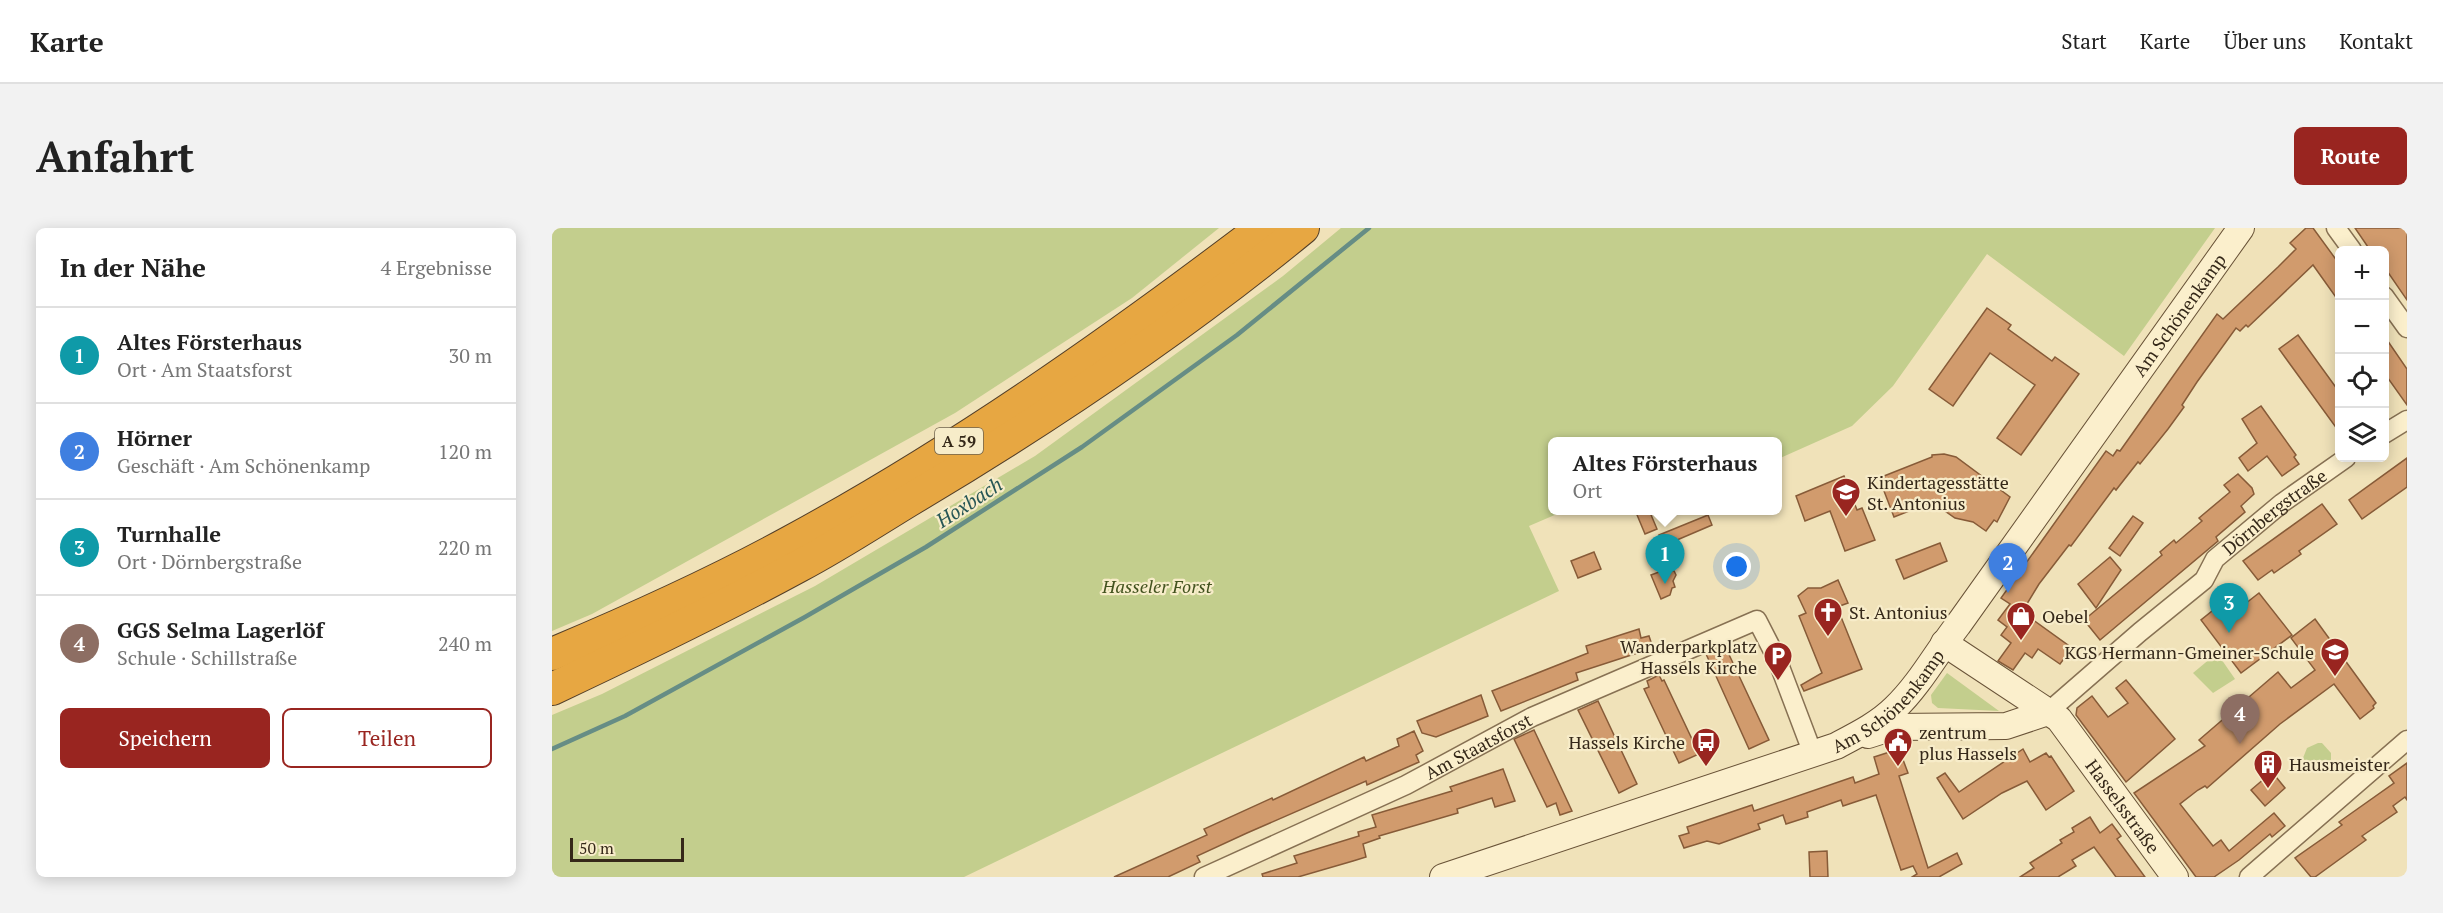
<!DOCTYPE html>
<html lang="de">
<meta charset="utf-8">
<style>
:root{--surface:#fff;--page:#f2f2f2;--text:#222;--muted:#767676;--line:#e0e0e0;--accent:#992520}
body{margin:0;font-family:"PT Serif",serif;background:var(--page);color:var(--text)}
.controls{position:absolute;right:18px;top:18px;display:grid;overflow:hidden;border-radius:9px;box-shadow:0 3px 15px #0003}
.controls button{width:54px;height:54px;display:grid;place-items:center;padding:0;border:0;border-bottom:2px solid var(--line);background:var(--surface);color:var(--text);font:30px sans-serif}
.scale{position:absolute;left:18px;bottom:15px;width:114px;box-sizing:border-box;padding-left:6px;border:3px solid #352819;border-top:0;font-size:16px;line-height:21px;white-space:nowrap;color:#352819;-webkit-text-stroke:4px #f7ecc9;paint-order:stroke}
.you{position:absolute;left:1185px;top:339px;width:21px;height:21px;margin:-15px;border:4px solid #fff;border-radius:50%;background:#1a73e8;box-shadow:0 0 0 9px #1a73e833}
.badge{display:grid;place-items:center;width:39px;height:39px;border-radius:50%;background:var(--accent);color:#fff;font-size:20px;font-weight:700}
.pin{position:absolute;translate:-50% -50px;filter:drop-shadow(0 2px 3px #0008)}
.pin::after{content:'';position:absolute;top:32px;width:21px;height:18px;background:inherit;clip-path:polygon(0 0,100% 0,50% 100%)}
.popup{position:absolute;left:996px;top:209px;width:234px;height:78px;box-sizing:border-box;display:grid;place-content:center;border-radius:9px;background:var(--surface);filter:drop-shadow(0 2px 4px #0005);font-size:20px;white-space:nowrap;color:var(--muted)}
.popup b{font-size:22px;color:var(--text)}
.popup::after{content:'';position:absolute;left:50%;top:100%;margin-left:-12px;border:12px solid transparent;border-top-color:var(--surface)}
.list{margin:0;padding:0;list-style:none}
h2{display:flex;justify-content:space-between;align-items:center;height:78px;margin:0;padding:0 24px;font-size:26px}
h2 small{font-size:20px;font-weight:400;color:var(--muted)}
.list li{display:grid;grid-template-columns:39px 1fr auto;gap:18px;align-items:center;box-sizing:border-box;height:96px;padding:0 24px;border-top:2px solid var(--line)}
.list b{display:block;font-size:22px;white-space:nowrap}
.list p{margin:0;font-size:20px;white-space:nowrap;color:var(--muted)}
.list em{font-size:20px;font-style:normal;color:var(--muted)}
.actions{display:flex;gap:12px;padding:18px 24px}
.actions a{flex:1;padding:14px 0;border:2px solid var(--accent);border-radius:9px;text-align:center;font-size:21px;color:var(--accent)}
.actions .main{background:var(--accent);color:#fff}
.icon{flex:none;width:33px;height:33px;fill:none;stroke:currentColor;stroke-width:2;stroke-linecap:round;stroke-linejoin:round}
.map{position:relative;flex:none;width:1855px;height:649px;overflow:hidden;border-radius:9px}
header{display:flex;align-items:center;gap:36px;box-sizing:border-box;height:84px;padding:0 30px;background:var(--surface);border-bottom:2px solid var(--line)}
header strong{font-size:28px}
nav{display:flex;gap:33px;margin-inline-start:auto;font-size:21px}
.intro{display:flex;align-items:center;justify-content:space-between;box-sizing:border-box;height:144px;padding:0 36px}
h1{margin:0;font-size:42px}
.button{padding:15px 27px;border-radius:9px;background:var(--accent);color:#fff;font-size:21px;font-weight:700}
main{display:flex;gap:36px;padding:0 36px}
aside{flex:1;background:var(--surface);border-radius:9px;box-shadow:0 3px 15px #0003}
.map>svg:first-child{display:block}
.green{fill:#c3ce8d}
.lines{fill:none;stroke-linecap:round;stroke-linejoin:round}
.stream{stroke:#668d85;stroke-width:4.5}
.building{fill:#d19b6d;stroke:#875b38;stroke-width:1.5}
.street-casing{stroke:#877153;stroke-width:21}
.secondary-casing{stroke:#685237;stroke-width:28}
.highway-casing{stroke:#543f28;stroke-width:34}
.street{stroke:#fbefcc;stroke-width:18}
.secondary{stroke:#fbefcc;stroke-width:26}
.highway{stroke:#e7a742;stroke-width:32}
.labels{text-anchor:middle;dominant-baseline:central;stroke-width:4.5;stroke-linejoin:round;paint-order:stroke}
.shield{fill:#f7ecc9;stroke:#6f634e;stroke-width:1.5}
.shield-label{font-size:16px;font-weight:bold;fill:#352819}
.street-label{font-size:18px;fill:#352819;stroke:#f7ecc9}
.poi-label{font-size:18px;fill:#352819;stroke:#f7ecc9;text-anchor:start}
.park-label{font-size:18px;font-style:italic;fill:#43531f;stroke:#f7ecc9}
.water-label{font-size:20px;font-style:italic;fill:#275655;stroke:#f7ecc9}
</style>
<header>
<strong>Karte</strong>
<nav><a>Start</a><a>Karte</a><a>Über uns</a><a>Kontakt</a></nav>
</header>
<div class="intro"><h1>Anfahrt</h1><a class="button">Route</a></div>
<main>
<aside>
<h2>In der Nähe<small>4 Ergebnisse</small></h2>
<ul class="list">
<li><span class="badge" style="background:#0f9aa8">1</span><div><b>Altes Försterhaus</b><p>Ort · Am Staatsforst</p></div><em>30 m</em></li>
<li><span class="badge" style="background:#3f7fe0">2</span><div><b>Hörner</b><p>Geschäft · Am Schönenkamp</p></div><em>120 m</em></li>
<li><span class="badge" style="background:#0f9aa8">3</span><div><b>Turnhalle</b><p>Ort · Dörnbergstraße</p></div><em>220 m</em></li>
<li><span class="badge" style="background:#8d6e63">4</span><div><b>GGS Selma Lagerlöf</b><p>Schule · Schillstraße</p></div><em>240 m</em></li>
</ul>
<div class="actions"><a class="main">Speichern</a><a>Teilen</a></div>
</aside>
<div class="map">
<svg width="1855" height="649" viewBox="0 0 1855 649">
<rect width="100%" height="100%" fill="#f0e2b9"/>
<g class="green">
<polygon points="0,0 667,0 580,70 403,185 40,386 0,403"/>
<polygon points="789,0 1663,0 1572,128 1435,26 1341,158 1300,198 1226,231 1226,214 1000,214 1000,282 1012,283 977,298 1007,363 412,649 0,649 0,487 50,466 263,358 483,228 731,48"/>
<polygon points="1665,425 1683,451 1661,465 1641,445"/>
<polygon points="1395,445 1447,483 1386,480 1380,475 1379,467"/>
<polygon points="1766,515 1770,515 1779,525 1779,535 1773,543 1754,534 1751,530 1755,520"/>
</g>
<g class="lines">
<polyline class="stream" points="0,521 73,488 253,389 374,319 530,219 685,107 817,0"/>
</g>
<g class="building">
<polygon points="1754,0 1761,0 1788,37 1788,75 1761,37 1696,99 1694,97 1688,103 1684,100 1645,154 1630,177 1632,179 1616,201 1588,236 1586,234 1564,262 1562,260 1519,318 1517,317 1487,356 1470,384 1520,420 1508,436 1486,421 1480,430 1473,425 1461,442 1446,433 1459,415 1449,407 1455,399 1446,392 1458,376 1449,370 1554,223 1561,228 1565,222 1568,223 1665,86 1671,91 1726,39 1744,21 1738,15"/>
<polygon points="1803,0 1855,0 1855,72 1833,40 1833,22 1818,22"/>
<polygon points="1435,80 1459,97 1456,101 1500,133 1503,129 1527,146 1469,227 1445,210 1483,157 1473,150 1438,125 1401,178 1377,161"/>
<polygon points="1746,107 1788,165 1788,205 1727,121"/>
<polygon points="1833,109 1855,141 1855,177 1833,146"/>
<polygon points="1709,178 1744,227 1742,229 1747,236 1730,248 1715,228 1696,243 1687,230 1705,215 1690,191"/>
<polygon points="1392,226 1404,229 1458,269 1445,294 1442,292 1434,303 1421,294 1403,290 1380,274 1342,289 1327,250 1380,229 1380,227"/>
<polygon points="1855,230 1855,259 1810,291 1797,272"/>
<polygon points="1686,246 1700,260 1702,266 1689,278 1693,284 1664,309 1666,313 1548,412 1532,392 1610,327 1608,324 1622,312 1624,315 1650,293 1647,290 1678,264 1672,257"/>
<polygon points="1292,248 1305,282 1310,280 1323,312 1293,323 1278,283 1253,293 1244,268"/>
<polygon points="1770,276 1785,296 1747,323 1749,326 1722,345 1720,342 1706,352 1691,333"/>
<polygon points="1083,282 1097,282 1105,301 1093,306"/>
<polygon points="1156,287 1160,297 1111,318 1107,307"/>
<polygon points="1581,288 1591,295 1568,328 1557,320"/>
<polygon points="1388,315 1395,333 1352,351 1344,332"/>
<polygon points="1042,324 1049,341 1026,350 1019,333"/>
<polygon points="1558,329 1569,342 1544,380 1526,356"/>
<polygon points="1115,341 1122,343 1124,347 1121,353 1123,359 1120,360 1118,367 1109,371 1099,347"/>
<polygon points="1286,352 1296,375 1285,379 1310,441 1252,463 1249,457 1270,445 1247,388 1254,385 1246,368 1256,360 1269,360"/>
<polygon points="1678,365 1689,379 1707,365 1740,407 1689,445 1649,392 1670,375 1668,373"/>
<polygon points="1763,391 1824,475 1821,478 1822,480 1808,491 1782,456 1728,496 1655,560 1653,558 1646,562 1628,576 1661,618 1669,612 1677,623 1722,585 1733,598 1720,609 1718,606 1687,632 1662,649 1644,649 1582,565 1653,518 1647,512 1726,444 1739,460 1763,442 1739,410"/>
<polygon points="1087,401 1089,410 1097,408 1101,420 1024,445 1026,452 949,483 940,463 1036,425 1034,418"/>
<polygon points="1173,418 1217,512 1197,521 1154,426"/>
<polygon points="1107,447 1110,453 1112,452 1147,526 1127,535 1092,461 1097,459 1095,453"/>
<polygon points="1574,452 1623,511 1574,554 1524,487 1525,480 1540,468 1556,489 1576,475 1564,460"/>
<polygon points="929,467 936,488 884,509 870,505 865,493"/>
<polygon points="1046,473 1085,556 1067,565 1026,482"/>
<polygon points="982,502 1006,553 1020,583 1008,587 1004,575 995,579 962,511"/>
<polygon points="862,503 871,523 864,527 867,534 815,557 814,553 695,605 645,628 648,634 616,649 562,649 655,607 652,601 720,570 721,572 812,529 814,533 847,518 845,511"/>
<polygon points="1347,521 1356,545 1347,548 1376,640 1405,625 1410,636 1387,649 1360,649 1365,646 1361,638 1349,642 1324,567 1291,578 1289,572 1255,584 1256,589 1234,596 1231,587 1206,596 1208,601 1167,616 1155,613 1132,620 1127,608 1137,605 1135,599 1200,577 1202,583 1301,549 1303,555 1327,546 1322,529"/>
<polygon points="1471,521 1478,534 1494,525 1497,529 1499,528 1522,563 1494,582 1475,553 1450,565 1411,591 1385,550 1393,545 1407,564"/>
<polygon points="1855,535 1855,572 1853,569 1841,578 1845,584 1810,608 1814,612 1763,649 1759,649 1743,630 1790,597 1787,594 1842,555 1837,548"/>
<polygon points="951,541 963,573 943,579 940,570 905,581 906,585 827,608 828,610 811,616 814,629 801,633 746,649 711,649 710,646 745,635 742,628 807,608 806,604 824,599 820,587 900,563 898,559"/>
<polygon points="1720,544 1733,560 1713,578 1699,562"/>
<polygon points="1538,589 1548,605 1560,596 1569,608 1565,611 1593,649 1564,649 1542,619 1520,632 1524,638 1506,649 1468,649 1482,640 1478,635 1510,615 1508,612 1522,604 1520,600"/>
<polygon points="1275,623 1276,649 1258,649 1257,624"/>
</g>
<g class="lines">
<g class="street-casing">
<g id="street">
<polyline points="1784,0 1800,22"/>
<polyline points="1832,68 1855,100"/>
<polyline points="1832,206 1855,192"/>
<path id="s1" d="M1496,484L1588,404L1652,352L1663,331L1730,275L1794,230"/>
<path id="s2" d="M652,649L854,557L980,489L1205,392L1225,431L1261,526"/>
<polyline points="1697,649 1855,512"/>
</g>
</g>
<g class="secondary-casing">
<g id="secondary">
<path id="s3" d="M1392,415L1507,491L1623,649"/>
<polyline points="1316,507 1341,499 1454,498 1496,484"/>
<path id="s4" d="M891,649L1284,518C1305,507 1327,496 1343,480C1368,456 1385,424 1406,397L1689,0"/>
</g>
</g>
<g class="highway-casing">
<g id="highway">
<path d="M0,426C81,392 161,356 238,314C404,224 560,114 710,0"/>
<path d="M0,461C83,422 166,382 247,338C285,318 320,295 356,273C494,191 627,102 751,0"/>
</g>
</g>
<use href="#street" class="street"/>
<use href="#secondary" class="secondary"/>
<use href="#highway" class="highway"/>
</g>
<defs>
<g id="school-pin" transform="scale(1.5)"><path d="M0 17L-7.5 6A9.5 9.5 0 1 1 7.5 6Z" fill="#992520" stroke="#f7ecc9"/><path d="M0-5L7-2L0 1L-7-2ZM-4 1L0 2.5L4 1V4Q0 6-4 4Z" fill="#fff"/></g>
<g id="church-pin" transform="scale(1.5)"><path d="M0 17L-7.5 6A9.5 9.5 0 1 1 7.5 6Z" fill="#992520" stroke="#f7ecc9"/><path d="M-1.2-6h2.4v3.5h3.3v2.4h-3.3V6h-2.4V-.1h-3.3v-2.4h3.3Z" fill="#fff"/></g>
<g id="shop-pin" transform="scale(1.5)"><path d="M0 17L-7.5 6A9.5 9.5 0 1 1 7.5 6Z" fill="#992520" stroke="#f7ecc9"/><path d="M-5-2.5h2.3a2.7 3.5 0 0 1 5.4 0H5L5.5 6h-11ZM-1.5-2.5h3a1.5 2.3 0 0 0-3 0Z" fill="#fff"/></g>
<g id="parking-pin" transform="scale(1.5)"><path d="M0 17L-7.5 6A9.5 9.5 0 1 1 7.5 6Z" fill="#992520" stroke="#f7ecc9"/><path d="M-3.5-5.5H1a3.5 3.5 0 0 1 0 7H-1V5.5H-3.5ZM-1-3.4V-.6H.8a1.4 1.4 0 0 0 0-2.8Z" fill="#fff"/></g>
<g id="bus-pin" transform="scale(1.5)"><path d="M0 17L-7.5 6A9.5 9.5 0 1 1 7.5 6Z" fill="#992520" stroke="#f7ecc9"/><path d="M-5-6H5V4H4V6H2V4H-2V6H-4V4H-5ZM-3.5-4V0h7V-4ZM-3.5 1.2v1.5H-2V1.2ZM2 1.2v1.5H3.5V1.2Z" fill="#fff"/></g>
<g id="civic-pin" transform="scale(1.5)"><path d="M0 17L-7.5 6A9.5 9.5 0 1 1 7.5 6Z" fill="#992520" stroke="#f7ecc9"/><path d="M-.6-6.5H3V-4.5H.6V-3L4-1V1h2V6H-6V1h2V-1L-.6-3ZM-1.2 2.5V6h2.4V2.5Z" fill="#fff"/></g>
<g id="building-pin" transform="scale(1.5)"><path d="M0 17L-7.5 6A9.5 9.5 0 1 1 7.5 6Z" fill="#992520" stroke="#f7ecc9"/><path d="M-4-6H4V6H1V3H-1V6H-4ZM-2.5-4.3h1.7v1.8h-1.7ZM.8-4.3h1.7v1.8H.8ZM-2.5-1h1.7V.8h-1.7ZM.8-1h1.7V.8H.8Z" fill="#fff"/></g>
</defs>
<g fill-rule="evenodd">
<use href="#school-pin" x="1294" y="264"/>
<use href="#church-pin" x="1276" y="384"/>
<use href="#shop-pin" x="1469" y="388"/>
<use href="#school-pin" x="1783" y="424"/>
<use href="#parking-pin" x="1226" y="428"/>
<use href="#bus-pin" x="1154" y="514"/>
<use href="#civic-pin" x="1346" y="514"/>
<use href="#building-pin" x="1716" y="536"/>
</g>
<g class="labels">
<rect class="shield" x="383" y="200" width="48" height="26" rx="4.5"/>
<g class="shield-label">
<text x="407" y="213">A 59</text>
</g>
<g class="street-label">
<text stroke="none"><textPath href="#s4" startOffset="970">Am Schönenkamp</textPath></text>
<text stroke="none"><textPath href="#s1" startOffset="304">Dörnbergstraße</textPath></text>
<text stroke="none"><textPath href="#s4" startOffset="484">Am Schönenkamp</textPath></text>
<text stroke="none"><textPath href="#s2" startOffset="304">Am Staatsforst</textPath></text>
<text stroke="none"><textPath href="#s3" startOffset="246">Hasselsstraße</textPath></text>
</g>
<g class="poi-label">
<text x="1315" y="254">Kindertagesstätte<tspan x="1315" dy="21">St. Antonius</tspan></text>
<text x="1297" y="384">St. Antonius</text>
<text x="1490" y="388">Oebel</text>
<text x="1205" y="418" text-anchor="end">Wanderparkplatz<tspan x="1205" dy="21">Hassels Kirche</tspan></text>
<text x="1762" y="424" text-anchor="end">KGS Hermann-Gmeiner-Schule</text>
<text x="1367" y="504">zentrum<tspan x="1367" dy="21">plus Hassels</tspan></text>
<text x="1133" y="514" text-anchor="end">Hassels Kirche</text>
<text x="1737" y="536">Hausmeister</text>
</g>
<g class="park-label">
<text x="605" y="358">Hasseler Forst</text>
</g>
<g class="water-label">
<text transform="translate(417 274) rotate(-33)">Hoxbach</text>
</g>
</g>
</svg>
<div class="controls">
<button>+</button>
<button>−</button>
<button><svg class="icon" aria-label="locate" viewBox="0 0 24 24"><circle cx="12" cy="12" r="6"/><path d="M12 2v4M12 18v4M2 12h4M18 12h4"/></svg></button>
<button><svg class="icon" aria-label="layers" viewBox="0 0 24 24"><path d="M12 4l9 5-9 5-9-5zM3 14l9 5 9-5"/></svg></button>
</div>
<div class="scale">50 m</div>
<div class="you"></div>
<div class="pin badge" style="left:1113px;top:356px;background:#0f9aa8">1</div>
<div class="popup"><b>Altes Försterhaus</b>Ort</div>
<div class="pin badge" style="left:1456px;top:365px;background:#3f7fe0">2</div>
<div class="pin badge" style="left:1677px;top:405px;background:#0f9aa8">3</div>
<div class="pin badge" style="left:1688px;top:516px;background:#8d6e63">4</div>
</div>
</main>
